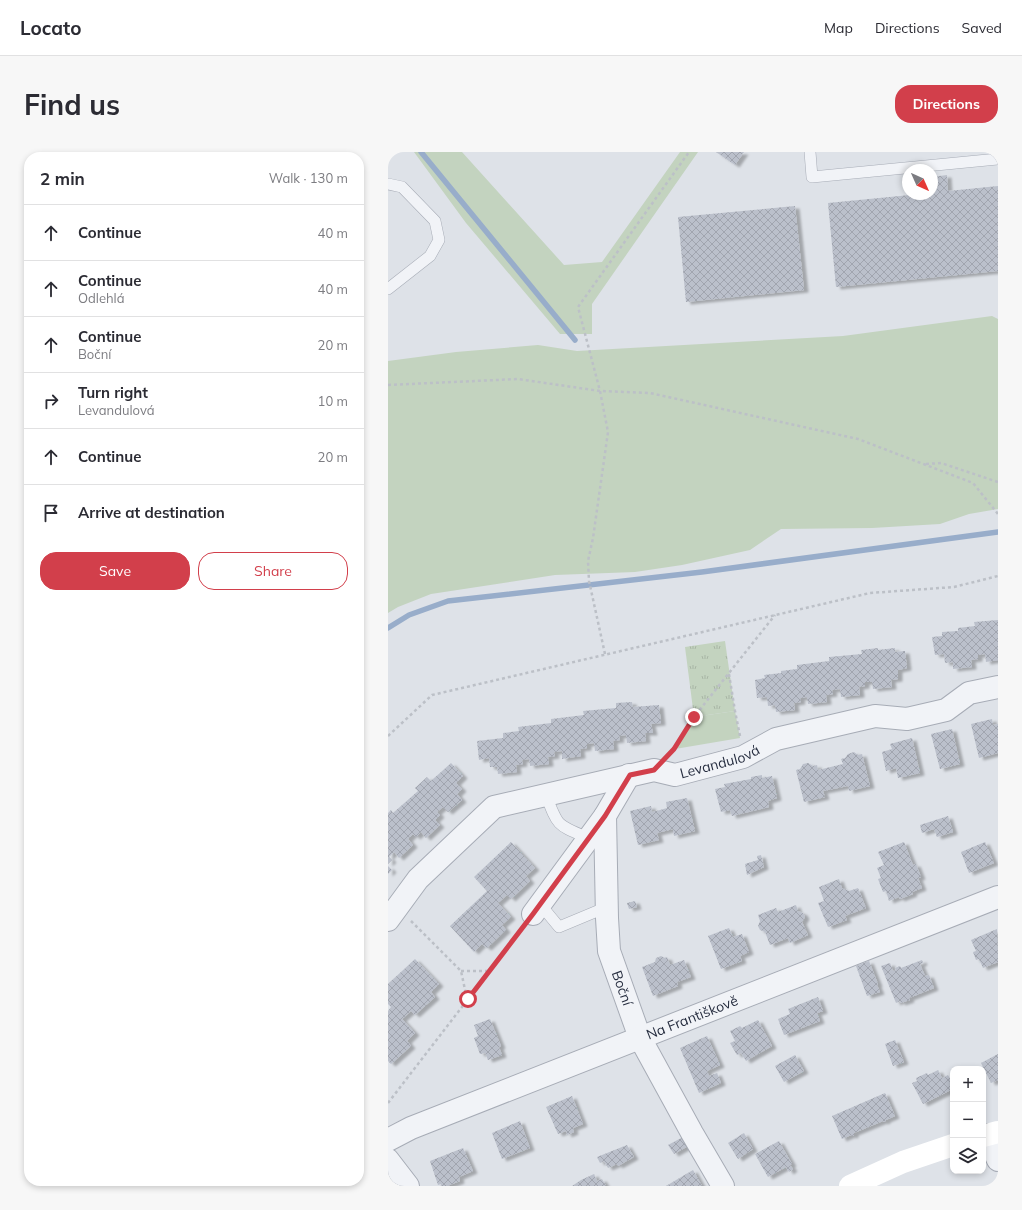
<!DOCTYPE html>
<meta charset="utf-8">
<style>
:root{--surface:#fff;--page:#f7f7f7;--text:#2b2b33;--muted:#7c7c81;--line:#e1e1e2;--accent:#d23f4b}
body{margin:0;font-family:Mulish,sans-serif;background:var(--page);color:var(--text)}
.controls{position:absolute;right:12px;bottom:12px;display:grid;overflow:hidden;border-radius:8px;box-shadow:0 2px 6px #0003}
.controls button{width:36px;height:36px;display:grid;place-items:center;padding:0;border:0;border-bottom:1px solid var(--line);background:var(--surface);color:var(--text);font:20px sans-serif}
.compass{position:absolute;left:514px;top:12px;width:36px;height:36px;border-radius:50%;background:var(--surface);box-shadow:0 2px 6px #0003;rotate:135deg}
.stop{position:absolute;width:12px;height:12px;margin:-9px;border:3px solid #d23f4b;border-radius:50%;background:#fff}
.stop.end{background:#d23f4b;border-color:#fff;box-shadow:0 1px 4px #0008}
.list{margin:0;padding:0;list-style:none}
h2{display:flex;justify-content:space-between;align-items:center;height:52px;margin:0;padding:0 16px;font-size:17px}
h2 small{font-size:13px;font-weight:400;color:var(--muted)}
.list li{display:grid;grid-template-columns:26px 1fr auto;gap:12px;align-items:center;box-sizing:border-box;height:56px;padding:0 16px;border-top:1px solid var(--line)}
.list b{display:block;font-size:15px;white-space:nowrap}
.list p{margin:0;font-size:13px;white-space:nowrap;color:var(--muted)}
.list em{font-size:13px;font-style:normal;color:var(--muted)}
.actions{display:flex;gap:8px;padding:12px 16px}
.actions a{flex:1;padding:9px 0;border:1px solid var(--accent);border-radius:16px;text-align:center;font-size:14px;color:var(--accent)}
.actions .main{background:var(--accent);color:#fff}
.icon{flex:none;width:22px;height:22px;fill:none;stroke:currentColor;stroke-width:2;stroke-linecap:round;stroke-linejoin:round}
.map{position:relative;flex:none;width:610px;height:1034px;overflow:hidden;border-radius:16px}
header{display:flex;align-items:center;gap:24px;box-sizing:border-box;height:56px;padding:0 20px;background:var(--surface);border-bottom:1px solid var(--line)}
header strong{font-size:19px}
nav{display:flex;gap:22px;margin-inline-start:auto;font-size:14px}
.intro{display:flex;align-items:center;justify-content:space-between;box-sizing:border-box;height:96px;padding:0 24px}
h1{margin:0;font-size:28px}
.button{padding:10px 18px;border-radius:16px;background:var(--accent);color:#fff;font-size:14px;font-weight:700}
main{display:flex;gap:24px;padding:0 24px}
aside{flex:1;background:var(--surface);border-radius:16px;box-shadow:0 2px 6px #0003}
.map>svg:first-child{display:block}
.green{fill:#c3d3bf}
.park{fill:url(#park-tufts)}
.lines{fill:none;stroke-linecap:round;stroke-linejoin:round}
.stream{stroke:#98adca;stroke-width:5.5}
.building{fill:url(#building-cross-hatch);filter:url(#shadow)}
.lane-casing{stroke:#a7acb6;stroke-width:12}
.street-casing{stroke:#a7acb6;stroke-width:24}
.path{stroke:#bcc0c7;stroke-width:2.5;stroke-dasharray:3 3;stroke-linecap:butt}
.lane{stroke:#f1f3f7;stroke-width:11}
.street{stroke:#f1f3f7;stroke-width:22}
.secondary{stroke:#fff;stroke-width:22}
.route{stroke:#d23f4b;stroke-width:5}
.labels{text-anchor:middle;dominant-baseline:central;stroke-width:3;stroke-linejoin:round;paint-order:stroke}
.street-label{font-size:14px;fill:#272e40;stroke:#eef1f6}
</style>
<header>
<strong>Locato</strong>
<nav><a>Map</a><a>Directions</a><a>Saved</a></nav>
</header>
<div class="intro"><h1>Find us</h1><a class="button">Directions</a></div>
<main>
<aside>
<h2>2 min<small>Walk · 130 m</small></h2>
<ul class="list">
<li><svg class="icon" aria-label="ahead" viewBox="0 0 24 24"><path d="M12 20V5M6 11l6-6 6 6"/></svg><div><b>Continue</b></div><em>40 m</em></li>
<li><svg class="icon" aria-label="ahead" viewBox="0 0 24 24"><path d="M12 20V5M6 11l6-6 6 6"/></svg><div><b>Continue</b><p>Odlehlá</p></div><em>40 m</em></li>
<li><svg class="icon" aria-label="ahead" viewBox="0 0 24 24"><path d="M12 20V5M6 11l6-6 6 6"/></svg><div><b>Continue</b><p>Boční</p></div><em>20 m</em></li>
<li><svg class="icon" aria-label="right" viewBox="0 0 24 24"><path d="M7 20v-9h11M14 6l5 5-5 5"/></svg><div><b>Turn right</b><p>Levandulová</p></div><em>10 m</em></li>
<li><svg class="icon" aria-label="ahead" viewBox="0 0 24 24"><path d="M12 20V5M6 11l6-6 6 6"/></svg><div><b>Continue</b></div><em>20 m</em></li>
<li><svg class="icon" aria-label="arrive" viewBox="0 0 24 24"><path d="M6 21V4h12l-3 4 3 4H6"/></svg><div><b>Arrive at destination</b></div></li>
</ul>
<div class="actions"><a class="main">Save</a><a>Share</a></div>
</aside>
<div class="map">
<svg width="610" height="1034" viewBox="0 0 610 1034">
<defs>
<pattern id="park-tufts" width="24" height="20" patternUnits="userSpaceOnUse"><rect width="24" height="20" fill="#c3d3bf"/><path d="M3 7l-1-3M5 7V3M7 7l1-3M15 17l-1-3M17 17v-4M19 17l1-3" fill="none" stroke="#a8b5a5"/></pattern>
<pattern id="building-cross-hatch" width="8" height="8" patternUnits="userSpaceOnUse"><rect width="8" height="8" fill="#bbc0cb"/><path d="M0 0l8 8M0 8l8-8" fill="none" stroke="#a1a5af"/></pattern>
<filter id="shadow"><feDropShadow dx="4.5" dy="2.5" stdDeviation="1" flood-color="#0004"/></filter>
</defs>
<rect width="100%" height="100%" fill="#dee2e8"/>
<g class="green">
<polygon points="26,0 74,0 176,113 214,110 292,0 310,0 204,152 204,182 172,182 78,71"/>
<polygon points="604,164 610,167 610,357 581,362 552,372 484,376 393,377 362,398 294,413 247,420 167,423 43,442 10,455 0,461 0,209 68,200 150,193 189,199 455,184"/>
<polygon points="347,559 352,586 287,597 306,565"/>
</g>
<polygon class="park" points="337,489 347,559 306,565 297,495"/>
<g class="lines">
<g class="stream">
<polyline points="33,0 187,188"/>
<polyline points="0,476 21,463 60,449 314,420 610,380"/>
</g>
</g>
<g class="building">
<polygon points="328,0 356,0 347,13"/>
<polygon points="559,23 560,39 610,34 610,119 448,135 440,51 532,42 544,42 544,25"/>
<polygon points="407,54 416,138 298,150 290,65"/>
<polygon points="610,468 610,508 598,510 597,502 590,503 590,507 583,508 584,515 565,517 565,510 557,511 556,502 547,503 544,485 554,484 554,480 570,479 570,476 587,474 586,470"/>
<polygon points="490,496 490,498 507,496 507,500 517,499 519,516 510,518 510,527 503,528 504,535 485,537 484,530 477,530 477,534 471,535 472,543 453,545 452,537 444,538 445,542 438,543 439,550 420,552 419,545 412,546 413,550 406,551 407,558 388,560 387,553 380,554 379,545 369,546 367,528 377,526 376,523 393,521 393,519 409,517 409,513 441,509 441,505 474,502 473,498"/>
<polygon points="244,550 245,555 271,553 273,571 263,572 265,581 257,581 258,589 239,591 238,583 231,584 232,588 225,589 226,597 207,599 206,591 199,592 199,596 192,597 193,604 174,607 174,599 166,600 167,604 160,605 161,612 142,614 141,607 134,608 135,612 128,613 129,620 110,622 109,615 102,615 101,606 91,608 89,589 115,586 115,581 131,579 130,575 163,571 163,567 196,563 195,559 228,556 228,551"/>
<polygon points="604,567 605,573 610,572 610,601 591,606 583,572"/>
<polygon points="564,577 572,612 552,617 543,582"/>
<polygon points="524,586 532,621 510,626 508,616 498,619 494,600 504,597 502,592"/>
<polygon points="466,600 470,603 474,602 482,634 461,639 460,634 435,639 437,645 416,650 408,618 412,617 415,612 420,611 425,614 429,613 430,618 455,612 453,607 457,606 460,602"/>
<polygon points="63,611 75,624 68,631 74,637 69,642 74,648 60,660 55,655 49,660 52,663 47,668 52,673 38,686 33,680 28,685 25,682 20,687 25,693 11,706 6,700 1,705 4,708 0,712 0,661 3,658 5,661 30,639 27,636 39,625 43,629"/>
<polygon points="374,623 374,626 384,624 389,646 380,649 381,655 344,664 342,658 333,660 327,637 337,635 336,632 363,627 363,625"/>
<polygon points="299,646 307,679 286,684 285,677 269,681 271,688 250,693 242,659 263,654 264,660 272,658 279,656 278,650"/>
<polygon points="560,664 565,680 549,685 546,677 534,681 532,673"/>
<polygon points="123,690 147,716 138,724 142,729 123,747 119,743 110,751 123,765 114,773 118,778 99,796 94,792 86,800 62,774 99,739 86,725"/>
<polygon points="516,690 525,713 528,712 533,725 530,726 534,736 524,740 525,742 512,747 511,745 501,749 498,739 495,740 490,727 493,726 489,716 496,713 490,700"/>
<polygon points="597,690 606,711 581,721 573,700"/>
<polygon points="373,703 376,715 359,723 357,712 370,708 369,704"/>
<polygon points="0,714 4,718 0,722"/>
<polygon points="451,727 454,736 461,739 470,736 478,756 457,764 459,768 440,775 430,751 436,749 431,735"/>
<polygon points="247,749 249,755 241,757 239,751"/>
<polygon points="408,753 410,759 415,761 417,765 414,770 420,783 402,791 400,786 382,793 377,780 372,778 370,774 372,769 370,763 388,756 390,760"/>
<polygon points="341,776 345,785 354,782 361,800 352,804 354,809 333,817 320,784"/>
<polygon points="609,777 610,810 595,816 591,807 588,808 585,800 588,799 583,788"/>
<polygon points="273,804 277,806 279,805 282,813 296,808 303,825 289,830 290,834 265,844 254,815 267,810 268,806"/>
<polygon points="27,807 51,832 43,840 47,845 27,863 23,859 14,867 27,881 19,889 23,894 3,912 0,909 0,859 3,855 0,852 0,832"/>
<polygon points="534,808 535,811 532,812 537,824 541,823 546,836 521,846 522,848 513,851 512,849 508,851 493,814 502,811 505,819 508,818 507,816 512,814 513,816"/>
<polygon points="481,809 490,832 489,833 492,840 479,844 468,814"/>
<polygon points="430,845 435,859 429,861 432,869 396,883 390,867 402,862 400,857"/>
<polygon points="102,867 113,894 111,895 114,903 100,908 97,901 92,902 86,886 90,884 86,873"/>
<polygon points="370,868 384,894 358,909 353,901 349,903 342,891 347,889 342,879 352,874 354,876"/>
<polygon points="319,884 332,913 319,919 321,924 329,921 333,931 311,941 292,896"/>
<polygon points="507,888 516,910 505,914 497,892"/>
<polygon points="610,902 610,928 603,931 593,911"/>
<polygon points="407,903 416,919 396,930 387,914"/>
<polygon points="550,918 554,926 560,923 565,932 563,934 565,937 535,952 524,931 529,929 528,926 539,921 540,923"/>
<polygon points="497,941 507,964 498,968 498,969 495,970 495,969 466,981 466,983 464,984 463,983 454,987 444,964"/>
<polygon points="184,944 195,972 185,976 186,980 179,983 178,979 170,982 158,955"/>
<polygon points="132,969 142,996 114,1007 104,981"/>
<polygon points="356,981 365,997 350,1007 340,991"/>
<polygon points="295,985 300,994 286,1002 280,993"/>
<polygon points="391,989 404,1012 402,1013 405,1017 401,1020 398,1015 380,1025 367,1002"/>
<polygon points="239,993 246,1005 230,1014 229,1012 220,1016 216,1009 212,1011 209,1005"/>
<polygon points="75,996 85,1019 71,1025 72,1029 59,1034 53,1034 53,1032 50,1033 42,1009"/>
<polygon points="305,1018 314,1034 278,1034"/>
<polygon points="206,1022 209,1029 214,1027 218,1034 184,1034 193,1028"/>
</g>
<g class="lines">
<g class="lane-casing">
<g id="lane">
<polyline points="422,0 424,25 610,7"/>
<polyline points="0,32 14,35 47,69 51,88 42,104 0,137"/>
<path d="M158,643C170,675 169,673 201,686"/>
<polyline points="152,752 171,775 219,755"/>
</g>
</g>
<g class="street-casing">
<g id="street">
<path id="s1" d="M241,623L217,664L219,766L221,799L252,886L304,981L335,1034"/>
<polyline points="145,762 217,664"/>
<path id="s2" d="M0,768L30,727L106,655L266,618L287,623L355,605L388,587L487,564L519,567L558,558L581,541L610,535"/>
<polyline points="599,983 610,1008"/>
<path id="s3" d="M0,988L23,976L610,745"/>
<polyline points="0,1008 20,1034"/>
</g>
</g>
<g class="path">
<polyline points="0,233 130,227 212,239 190,155 301,0"/>
<polyline points="538,312 553,311 610,330"/>
<polyline points="217,502 201,429 200,409 205,386 220,280 212,239 262,241 470,287 585,331 610,362"/>
<polyline points="341,522 347,559 352,584"/>
<polyline points="0,584 44,543 482,441 566,435 610,424"/>
<polyline points="281,602 287,597 306,565 387,463"/>
<polyline points="23,769 73,819 79,847"/>
<polyline points="73,819 101,819"/>
<polyline points="0,951 134,777"/>
</g>
<use href="#lane" class="lane"/>
<use href="#street" class="street"/>
<g class="secondary">
<polyline points="595,984 610,980"/>
<polyline points="462,1034 515,1010 565,993"/>
</g>
</g>
<g class="lines">
<polyline class="route" points="80,847 145,762 217,664 242,623 266,618 286,597 306,565"/>
</g>
<g class="labels">
<g class="street-label">
<text stroke="none"><textPath href="#s2" startOffset="388">Levandulová</textPath></text>
<text stroke="none"><textPath href="#s1" startOffset="222">Boční</textPath></text>
<text stroke="none"><textPath href="#s3" startOffset="328">Na Františkově</textPath></text>
</g>
</g>
</svg>
<div class="controls">
<button>+</button>
<button>−</button>
<button><svg class="icon" aria-label="layers" viewBox="0 0 24 24"><path d="M12 4l9 5-9 5-9-5zM3 14l9 5 9-5"/></svg></button>
</div>
<svg class="compass" viewBox="-18 -18 36 36"><path d="M0-13l5 13h-10z" fill="#e53935"/><path d="M0 13l5-13h-10z" fill="#7c7c81"/></svg>
<div class="stop" style="left:80px;top:847px"></div>
<div class="stop end" style="left:306px;top:565px"></div>
</div>
</main>
